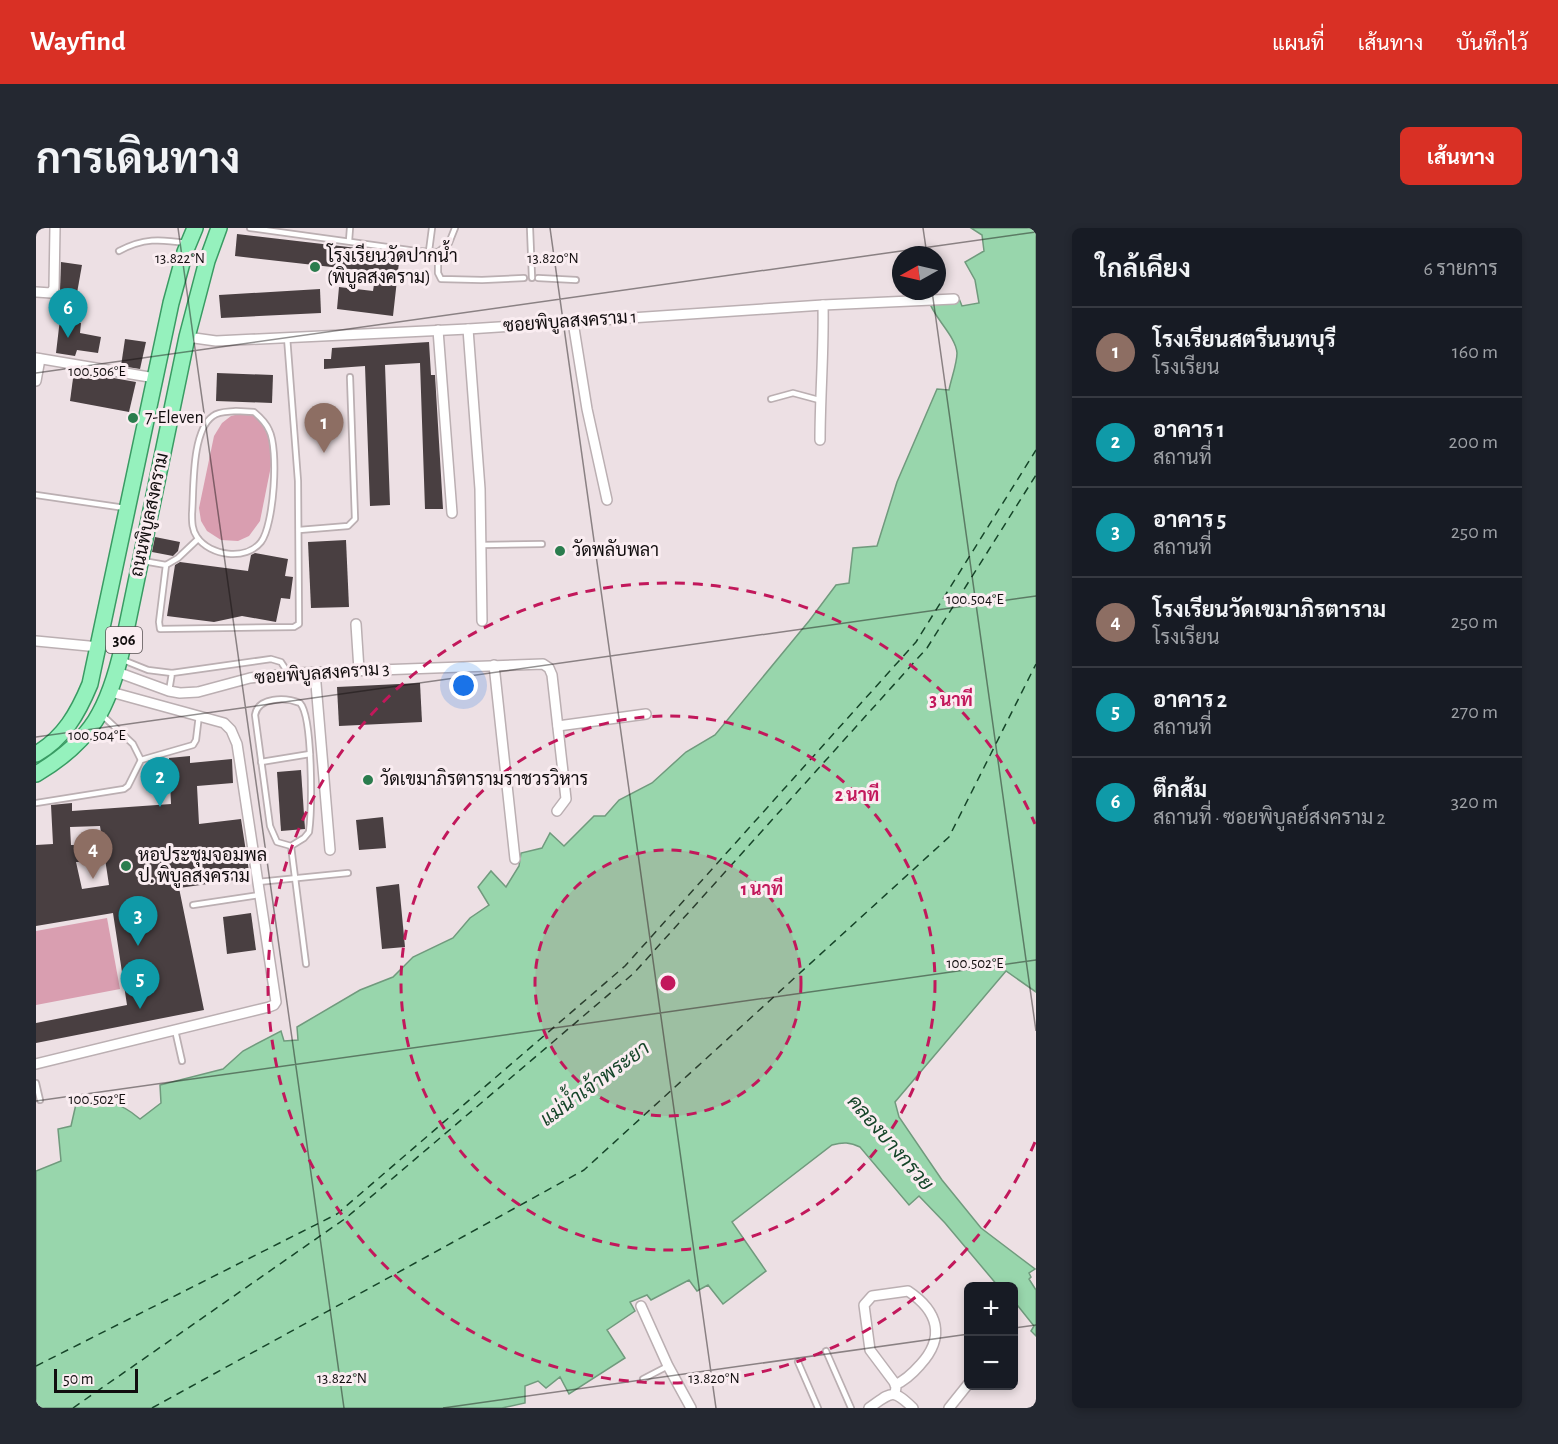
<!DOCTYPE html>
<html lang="th">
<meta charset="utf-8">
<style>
:root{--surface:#171b24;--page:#242831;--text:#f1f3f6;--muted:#9ea1a6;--line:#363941;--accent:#d93025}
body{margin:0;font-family:"Alegreya Sans",Sarabun,sans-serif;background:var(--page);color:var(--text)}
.controls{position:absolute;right:18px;bottom:18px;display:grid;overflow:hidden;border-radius:9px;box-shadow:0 3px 9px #0003}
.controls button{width:54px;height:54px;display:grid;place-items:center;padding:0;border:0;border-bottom:2px solid var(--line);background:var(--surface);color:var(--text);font:30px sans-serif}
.compass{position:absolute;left:856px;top:18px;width:54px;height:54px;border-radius:50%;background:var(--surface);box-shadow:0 3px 9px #0003;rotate:262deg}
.scale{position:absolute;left:18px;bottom:15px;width:84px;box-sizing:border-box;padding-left:6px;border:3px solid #110d0e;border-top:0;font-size:16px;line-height:21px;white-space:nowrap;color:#110d0e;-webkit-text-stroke:4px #faedf1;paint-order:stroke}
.you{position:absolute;left:428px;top:458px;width:21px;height:21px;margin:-15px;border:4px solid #fff;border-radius:50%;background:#1a73e8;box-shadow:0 0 0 9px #1a73e833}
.badge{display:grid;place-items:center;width:39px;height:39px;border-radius:50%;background:var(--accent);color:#fff;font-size:20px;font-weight:700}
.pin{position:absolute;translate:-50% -50px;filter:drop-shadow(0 2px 3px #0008)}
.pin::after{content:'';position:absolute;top:32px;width:21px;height:18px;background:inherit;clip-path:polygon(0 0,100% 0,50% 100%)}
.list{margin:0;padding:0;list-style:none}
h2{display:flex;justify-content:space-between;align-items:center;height:78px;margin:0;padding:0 24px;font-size:26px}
h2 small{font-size:20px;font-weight:400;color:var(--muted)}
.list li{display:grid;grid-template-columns:39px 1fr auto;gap:18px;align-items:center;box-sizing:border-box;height:90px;padding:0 24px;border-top:2px solid var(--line)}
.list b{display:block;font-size:22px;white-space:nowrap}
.list p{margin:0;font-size:20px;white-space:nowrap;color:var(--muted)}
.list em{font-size:20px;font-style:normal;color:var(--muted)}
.map{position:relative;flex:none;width:1000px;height:1180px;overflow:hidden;border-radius:9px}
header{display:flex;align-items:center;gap:36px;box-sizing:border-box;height:84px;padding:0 30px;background:var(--accent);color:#fff}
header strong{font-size:28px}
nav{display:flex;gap:33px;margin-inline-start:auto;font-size:21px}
.intro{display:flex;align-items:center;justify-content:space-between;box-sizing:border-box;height:144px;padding:0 36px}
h1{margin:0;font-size:42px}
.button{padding:15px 27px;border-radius:9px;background:var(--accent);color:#fff;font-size:21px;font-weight:700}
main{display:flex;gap:36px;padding:0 36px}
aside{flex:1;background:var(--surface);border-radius:9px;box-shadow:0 3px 9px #0003}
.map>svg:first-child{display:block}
.green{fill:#d99eb0}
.water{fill:#98d6ac;stroke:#709a7d;stroke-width:1.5}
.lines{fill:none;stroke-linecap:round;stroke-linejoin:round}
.ferry{stroke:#164529;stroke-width:1.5;stroke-dasharray:8 6;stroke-linecap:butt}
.building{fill:#493f41;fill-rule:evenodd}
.service-casing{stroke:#bbafb2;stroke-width:8}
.minor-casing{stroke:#bbafb2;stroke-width:12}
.primary-casing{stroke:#399b63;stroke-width:18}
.service{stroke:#fff;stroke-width:4.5}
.minor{stroke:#fff;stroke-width:9}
.primary{stroke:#95f1bd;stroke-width:15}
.ticks{fill:none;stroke:#110d0e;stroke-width:1.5;stroke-opacity:0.45}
.ring{fill:none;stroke:#c2185b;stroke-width:3;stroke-dasharray:10 8}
.poi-dot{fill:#2a7c4d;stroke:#faedf1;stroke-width:2}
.labels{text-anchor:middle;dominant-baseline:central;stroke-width:6;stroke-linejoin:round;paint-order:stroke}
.shield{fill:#faedf1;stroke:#575052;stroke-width:1.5}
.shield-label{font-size:16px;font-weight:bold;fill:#110d0e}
.poi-label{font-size:18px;fill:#110d0e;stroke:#faedf1;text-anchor:start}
.street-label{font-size:18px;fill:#110d0e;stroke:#faedf1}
.water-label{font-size:20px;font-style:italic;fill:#164529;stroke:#faedf1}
.ticks-label{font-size:15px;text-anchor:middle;fill:#110d0e;stroke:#faedf1;stroke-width:6;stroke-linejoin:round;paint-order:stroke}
.centre{fill:#c2185b;stroke:#faedf1;stroke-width:3}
.ring-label{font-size:18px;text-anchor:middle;font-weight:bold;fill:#c2185b;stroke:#faedf1;stroke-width:6;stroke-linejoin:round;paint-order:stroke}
</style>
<header>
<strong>Wayfind</strong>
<nav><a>แผนที่</a><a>เส้นทาง</a><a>บันทึกไว้</a></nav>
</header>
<div class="intro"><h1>การเดินทาง</h1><a class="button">เส้นทาง</a></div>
<main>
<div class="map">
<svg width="1000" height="1180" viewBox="0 0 1000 1180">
<rect width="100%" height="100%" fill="#ede0e4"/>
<g class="green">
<polygon points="207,185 221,186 227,193 239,218 224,293 213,308 202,313 185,312 171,303 165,293 163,280 178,208 186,195 195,188"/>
<polygon points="71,690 84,761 0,777 0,703"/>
</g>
<path class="water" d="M935,0H1000V764L970,743L859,874L863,889L906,952L945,1000L999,1041L993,1045L995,1049L993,1051L1000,1062V1108L995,1103L998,1098L978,1073V1058H962L909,995L883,968L873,977L824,919C814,914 807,914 796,917L696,994L730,1043L687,1076L672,1057L661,1063L653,1052L615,1072L611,1067L594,1074L599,1083L571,1102L589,1130L533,1166L524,1149L510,1160L502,1153L489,1158V1175L466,1180H0V943L25,933L22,901L35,898L40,876C68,872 82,872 104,891L125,875L124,857L187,841L207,823L245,803L248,813L262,812L261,799L324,762L357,749L377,729L417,710L434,690L453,677L442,659L455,643L470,659L483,638L485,625L506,620L514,605L528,618L558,588H569L583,572L616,555L650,524L679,507L773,393L800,357L813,355L817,320L841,318L861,254L901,161L913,162C915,151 921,136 921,125C920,108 897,89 892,71L922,68L926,78L943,75L939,52L929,34L948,23L946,7Z"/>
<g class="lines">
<g class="ferry">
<polyline points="0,1138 301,986 589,738 880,414 1000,222"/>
<polyline points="37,1180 310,990 598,745 891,420 1000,247"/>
<polyline points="116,1180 548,942 913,609 1000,436"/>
</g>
</g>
<g class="building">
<polygon points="201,6 364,25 357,88 301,81 303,59 337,63 340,44 199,28"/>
<polygon points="25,34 46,37 41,65 24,62"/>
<polygon points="284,61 285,85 185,90 183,67"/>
<polygon points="24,91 45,95 44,105 65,109 62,125 41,122 39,128 20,125"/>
<polygon points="89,111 110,114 104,141 85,138"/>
<polygon points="393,114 395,147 399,147 407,281 389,281 384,135 349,137 354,277 334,278 329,138 288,141 288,131 295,131 296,120"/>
<polygon points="38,143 100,154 93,184 34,173"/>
<polygon points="181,145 237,147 236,175 180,173"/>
<polygon points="119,309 144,314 142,323 137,328 116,324"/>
<polygon points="310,312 313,379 275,380 272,314"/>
<polygon points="219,325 252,331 249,348 257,349 254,371 245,370 240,394 206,388 178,394 131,388 139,337 144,334 212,343 215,327"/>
<polygon points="384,455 386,494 303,498 301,459"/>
<path d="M154,528V535L196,531L197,555L161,558L163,596L205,591L214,650L143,660L168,782L0,815V795L91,777L77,685L0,698V617L17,616L15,577L36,575V583L135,576L133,530ZM64,598L73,657L46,661L40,634H44L43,617H35L34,599Z"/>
<polygon points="265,542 269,601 245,603 241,544"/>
<polygon points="347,589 350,620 323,622 320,592"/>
<polygon points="363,656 369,719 346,721 340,659"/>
<polygon points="215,685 220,722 191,726 187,689"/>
</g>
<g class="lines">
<g class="service-casing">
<g id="service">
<polyline points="214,0 380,23 402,24 402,45 405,51 446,52 488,50"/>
<polyline points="494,0 496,50"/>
<polyline points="313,13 314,0"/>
<path d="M83,23C107,10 124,11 150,15"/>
<polyline points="393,23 396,0"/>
<polyline points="402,24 413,15 419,0"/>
<polyline points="502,50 540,52"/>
<polyline points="735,171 757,165 783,172"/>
<path d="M200,183L218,184C224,189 230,195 233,202C243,221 238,297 225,314C210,333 174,328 161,309C156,302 156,294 156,286C158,262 155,203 177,188C183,183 193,184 200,183Z"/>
<polyline points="0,267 89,280"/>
<polyline points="263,302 312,298 319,291 314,149"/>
<polyline points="445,317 506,316"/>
<polyline points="107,333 130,337 123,394 124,401 258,399 263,396 262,253 251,109"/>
<polyline points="130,337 142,330 162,311"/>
<polyline points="87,432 112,442 136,445"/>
<polyline points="133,463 136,445 235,431 245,434 253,446"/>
<polyline points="66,487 97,516 105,532"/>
<polyline points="225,534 274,526"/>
<polyline points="0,575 88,561 92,558 105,532 157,517 160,512 163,487"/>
<path d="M255,618L268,610L273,604C276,582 277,489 264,475C249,469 222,469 219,487L234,598L241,614L255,618L270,736"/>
<polyline points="222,654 312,645"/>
<polyline points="157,677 223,667"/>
<polyline points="139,802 146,833"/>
<polyline points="0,855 4,872"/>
<polyline points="790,1123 815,1180"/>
<polyline points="762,1134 782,1180"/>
<polyline points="607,1151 632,1138"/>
</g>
</g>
<g class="minor-casing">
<g id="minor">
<polyline points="0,64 15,65 18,60 19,0"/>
<polyline points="537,94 551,181 571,272"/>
<polyline points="432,101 444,261 446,393"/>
<polyline points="402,102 416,285"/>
<polyline points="151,109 180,113 432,101 787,77 918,71"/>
<polyline points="0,130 119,150"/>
<polyline points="0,153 4,131"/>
<path d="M784,212C784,167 788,122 787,77"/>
<polyline points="320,396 323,442"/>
<polyline points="0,413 63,419"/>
<polyline points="458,437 479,631"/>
<polyline points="81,444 133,463 144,465 162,464 214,450 260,445 507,436 513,440 516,447 529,562 530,571 521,583"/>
<polyline points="279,444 294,622"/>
<polyline points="522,498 610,486"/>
<polyline points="0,836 233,779 238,777 240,774 201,516 195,502 188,495 75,464"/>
<polyline points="605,1078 632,1138 655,1180"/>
<path d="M859,1166L860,1159L858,1154L834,1122L828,1077L836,1068L872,1063C902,1083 910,1109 884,1137C877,1145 870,1152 859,1157"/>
<path d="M833,1180C856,1164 856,1160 877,1180"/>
<polyline points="913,1180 933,1155"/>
</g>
</g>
<g class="primary-casing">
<g id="primary">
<path d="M0,526C28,510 42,485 54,456L135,75L149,24L159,0"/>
<path d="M0,546C56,513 73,480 87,417L151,109L171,33L183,0"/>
</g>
</g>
<use href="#service" class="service"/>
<use href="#minor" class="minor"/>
<use href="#primary" class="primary"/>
</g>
<path class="ticks" d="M142,0L308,1180M514,0L680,1180M887,0L891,27M896,63L1000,803M0,145L1000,4M0,509L1000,368M0,873L1000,732M978,1100L1000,1097M407,1180L933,1106"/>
<circle cx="632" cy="755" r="133" fill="#c2185b" fill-opacity=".12"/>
<g class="ring">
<circle cx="632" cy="755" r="133"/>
<circle cx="632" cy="755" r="267"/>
<path d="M999 914A400 400 0 1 1 999 596"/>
</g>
<g class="poi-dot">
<circle cx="279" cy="39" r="6"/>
<circle cx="97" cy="190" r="6"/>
<circle cx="524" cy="323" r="6"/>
<circle cx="332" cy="552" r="6"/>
<circle cx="90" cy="638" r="6"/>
</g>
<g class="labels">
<rect class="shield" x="70" y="399" width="36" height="26" rx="4.5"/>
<g class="shield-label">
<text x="88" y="412">306</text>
</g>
<g class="poi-label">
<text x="291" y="29">โรงเรียนวัดปากน้ำ<tspan x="291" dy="21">(พิบูลสงคราม)</tspan></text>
<text x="109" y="190">7-Eleven</text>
<text x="536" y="323">วัดพลับพลา</text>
<text x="344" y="552">วัดเขมาภิรตารามราชวรวิหาร</text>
<text x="102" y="628">หอประชุมจอมพล<tspan x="102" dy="21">ป. พิบูลสงคราม</tspan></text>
</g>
<g class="street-label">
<text transform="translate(534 94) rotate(-4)">ซอยพิบูลสงคราม 1</text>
<text transform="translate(114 287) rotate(-78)">ถนนพิบูลสงคราม</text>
<text transform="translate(286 446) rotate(-4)">ซอยพิบูลสงคราม 3</text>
</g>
<g class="water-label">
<text transform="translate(559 856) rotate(-36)">แม่น้ำเจ้าพระยา</text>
<text transform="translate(854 915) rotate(49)">คลองบางกรวย</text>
</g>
</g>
<g class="ticks-label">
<text x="144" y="35">13.822°N</text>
<text x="517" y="35">13.820°N</text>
<text x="61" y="148">100.506°E</text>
<text x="939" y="376">100.504°E</text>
<text x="61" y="512">100.504°E</text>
<text x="939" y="740">100.502°E</text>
<text x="61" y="876">100.502°E</text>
<text x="306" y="1155">13.822°N</text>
<text x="678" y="1155">13.820°N</text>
</g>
<circle cx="632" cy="755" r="9" class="centre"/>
<g class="ring-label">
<text x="915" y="478">3 นาที</text>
<text x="821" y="573">2 นาที</text>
<text x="726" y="667">1 นาที</text>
</g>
</svg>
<div class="controls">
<button>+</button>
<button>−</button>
</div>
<svg class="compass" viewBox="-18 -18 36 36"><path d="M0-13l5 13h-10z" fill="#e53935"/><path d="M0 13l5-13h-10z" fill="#9ea1a6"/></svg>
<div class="scale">50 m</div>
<div class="you"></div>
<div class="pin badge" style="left:288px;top:225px;background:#8d6e63">1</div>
<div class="pin badge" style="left:124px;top:579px;background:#0f9aa8">2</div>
<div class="pin badge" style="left:102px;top:718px;background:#0f9aa8">3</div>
<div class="pin badge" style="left:57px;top:651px;background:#8d6e63">4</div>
<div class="pin badge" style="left:104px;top:781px;background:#0f9aa8">5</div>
<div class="pin badge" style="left:32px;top:110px;background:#0f9aa8">6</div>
</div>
<aside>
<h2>ใกล้เคียง<small>6 รายการ</small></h2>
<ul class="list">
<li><span class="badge" style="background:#8d6e63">1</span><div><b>โรงเรียนสตรีนนทบุรี</b><p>โรงเรียน</p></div><em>160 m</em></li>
<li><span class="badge" style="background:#0f9aa8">2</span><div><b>อาคาร 1</b><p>สถานที่</p></div><em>200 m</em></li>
<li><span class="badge" style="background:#0f9aa8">3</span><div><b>อาคาร 5</b><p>สถานที่</p></div><em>250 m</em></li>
<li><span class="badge" style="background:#8d6e63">4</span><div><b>โรงเรียนวัดเขมาภิรตาราม</b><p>โรงเรียน</p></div><em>250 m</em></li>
<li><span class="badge" style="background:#0f9aa8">5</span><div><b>อาคาร 2</b><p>สถานที่</p></div><em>270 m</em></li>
<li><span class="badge" style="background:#0f9aa8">6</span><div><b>ตึกส้ม</b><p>สถานที่ · ซอยพิบูลย์สงคราม 2</p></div><em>320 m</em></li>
</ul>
</aside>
</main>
